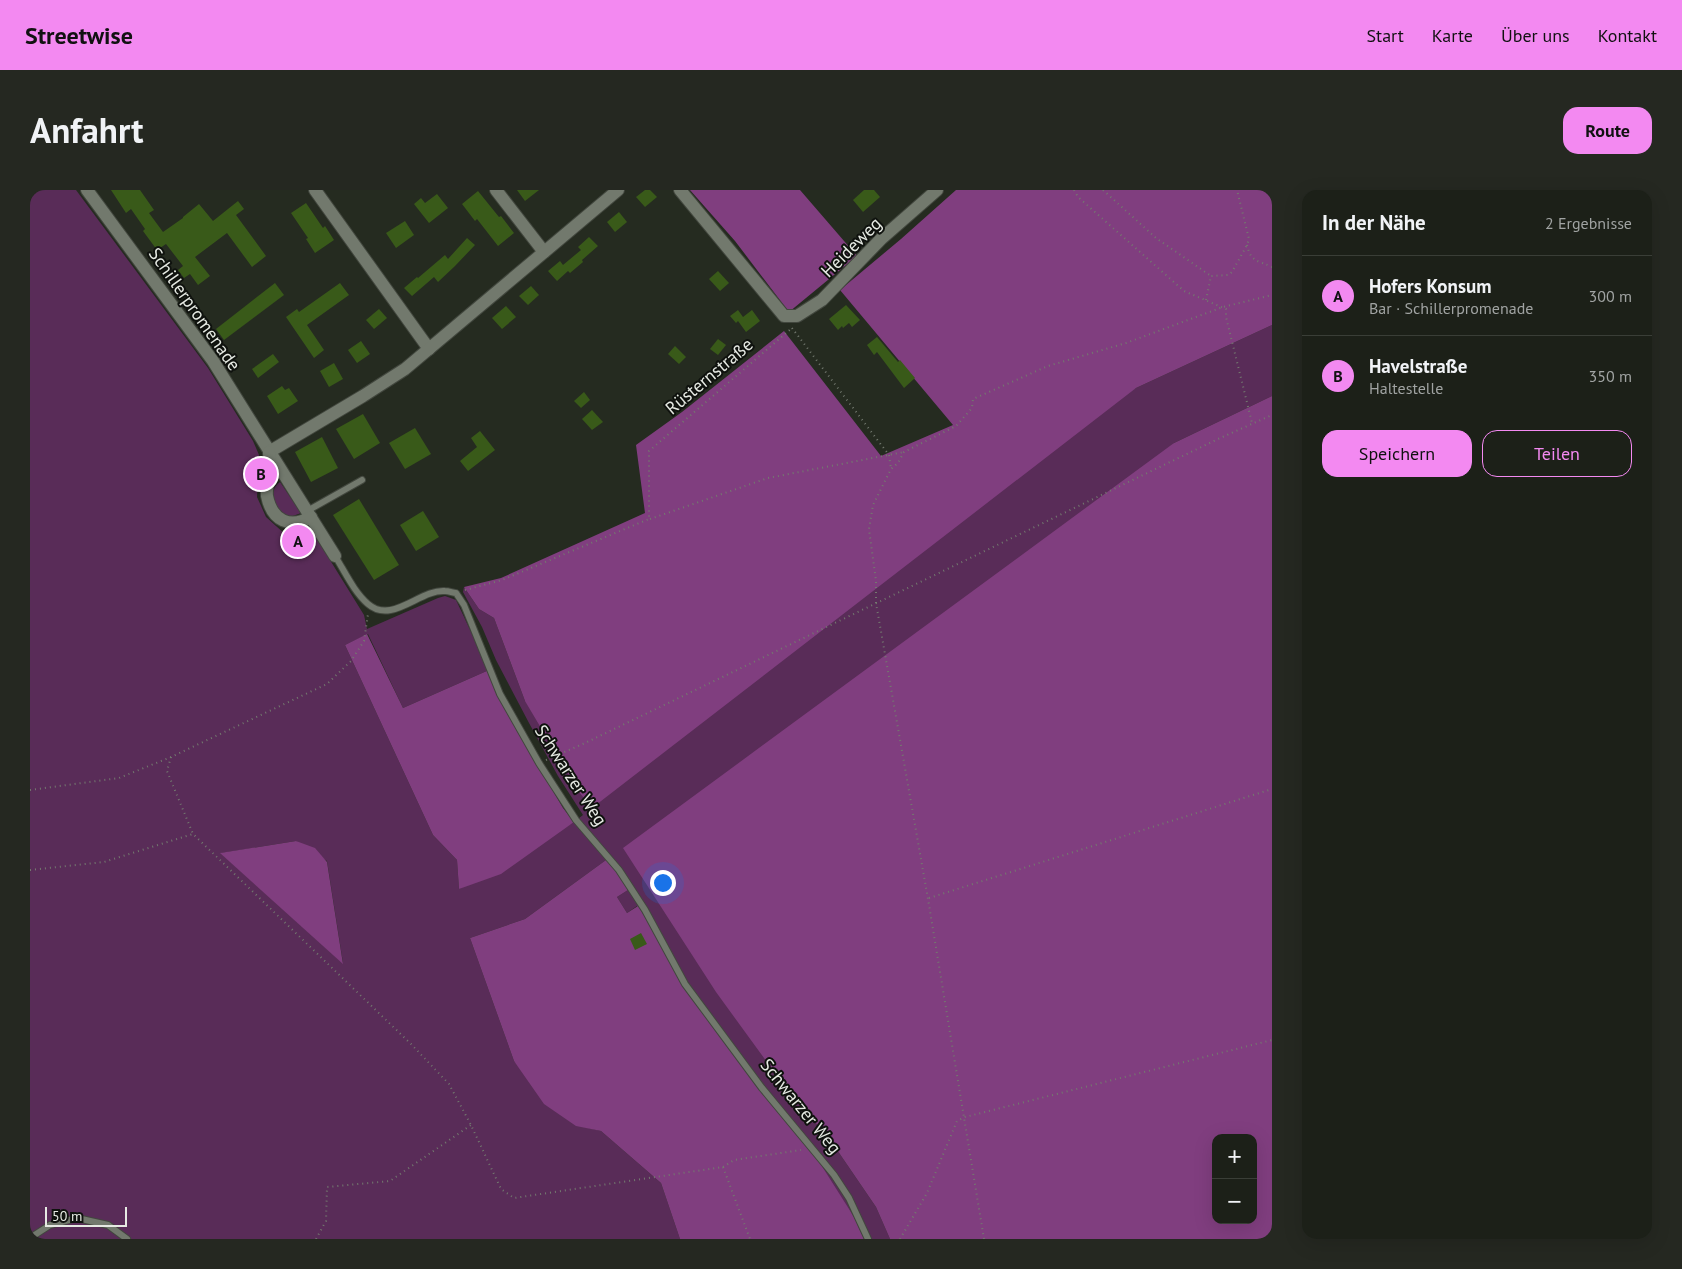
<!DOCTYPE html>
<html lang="de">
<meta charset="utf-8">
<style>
:root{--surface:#1c2018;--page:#252821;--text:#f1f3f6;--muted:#a0a3a2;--line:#3a3e37;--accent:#f389f1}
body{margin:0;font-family:"PT Sans",sans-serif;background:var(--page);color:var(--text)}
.controls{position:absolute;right:15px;bottom:15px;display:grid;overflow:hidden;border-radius:10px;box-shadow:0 5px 20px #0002}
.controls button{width:45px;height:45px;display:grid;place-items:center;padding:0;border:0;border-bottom:1px solid var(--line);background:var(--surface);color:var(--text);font:25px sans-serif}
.scale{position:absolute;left:15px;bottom:12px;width:82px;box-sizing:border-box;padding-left:5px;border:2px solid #e6eae3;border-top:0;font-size:14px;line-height:18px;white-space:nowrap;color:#e6eae3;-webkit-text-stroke:4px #0f120e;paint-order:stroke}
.you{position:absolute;left:632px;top:692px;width:18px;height:18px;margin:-12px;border:4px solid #fff;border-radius:50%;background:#1a73e8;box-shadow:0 0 0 8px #1a73e833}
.badge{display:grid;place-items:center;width:32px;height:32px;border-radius:50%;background:var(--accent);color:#111;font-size:16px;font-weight:700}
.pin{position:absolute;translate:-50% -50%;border:2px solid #fff;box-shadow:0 1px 5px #0006}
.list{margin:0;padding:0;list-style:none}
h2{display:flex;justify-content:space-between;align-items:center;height:65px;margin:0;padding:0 20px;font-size:21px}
h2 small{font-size:16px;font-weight:400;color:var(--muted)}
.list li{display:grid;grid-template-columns:32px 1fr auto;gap:15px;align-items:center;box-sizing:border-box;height:80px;padding:0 20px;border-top:1px solid var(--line)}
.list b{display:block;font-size:19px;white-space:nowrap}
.list p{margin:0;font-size:16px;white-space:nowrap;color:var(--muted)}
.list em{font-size:16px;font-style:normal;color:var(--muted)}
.actions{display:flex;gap:10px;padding:15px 20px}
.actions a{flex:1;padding:11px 0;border:1px solid var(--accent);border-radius:15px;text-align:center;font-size:18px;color:var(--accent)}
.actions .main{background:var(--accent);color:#111}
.map{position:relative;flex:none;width:1242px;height:1049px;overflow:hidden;border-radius:15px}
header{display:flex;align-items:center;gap:30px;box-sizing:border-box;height:70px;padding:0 25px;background:var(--accent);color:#111}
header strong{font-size:24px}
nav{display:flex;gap:28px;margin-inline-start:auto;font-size:18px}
.intro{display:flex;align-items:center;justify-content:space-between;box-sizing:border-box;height:120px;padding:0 30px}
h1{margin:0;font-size:35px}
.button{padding:12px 22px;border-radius:15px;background:var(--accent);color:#111;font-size:18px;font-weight:700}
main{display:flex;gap:30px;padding:0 30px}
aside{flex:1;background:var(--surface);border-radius:15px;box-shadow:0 5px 20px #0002}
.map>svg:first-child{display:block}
.green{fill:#592c58;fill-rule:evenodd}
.forest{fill:#803e7f;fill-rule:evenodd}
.building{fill:#395a19}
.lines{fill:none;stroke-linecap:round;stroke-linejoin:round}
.service-casing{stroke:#42473e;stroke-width:8}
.minor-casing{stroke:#42473e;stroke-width:14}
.path{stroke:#73796f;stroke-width:2;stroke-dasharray:1 4;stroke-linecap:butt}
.service{stroke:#72796d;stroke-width:6}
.minor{stroke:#72796d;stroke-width:12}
.labels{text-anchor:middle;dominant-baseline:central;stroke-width:4;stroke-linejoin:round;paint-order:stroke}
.street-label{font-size:18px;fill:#e6eae3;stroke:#0f120e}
</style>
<header>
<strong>Streetwise</strong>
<nav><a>Start</a><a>Karte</a><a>Über uns</a><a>Kontakt</a></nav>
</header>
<div class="intro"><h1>Anfahrt</h1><a class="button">Route</a></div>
<main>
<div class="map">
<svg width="1242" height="1049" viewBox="0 0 1242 1049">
<rect width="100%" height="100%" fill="#252b20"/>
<g class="green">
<path d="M0,0H46L178,178L223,251L229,265L227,307L236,327L256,345L282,341L334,425L337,439L408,408L415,406L426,410L459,480L373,518L338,444L315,455L403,645L427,670L429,699L544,632L553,625L528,586L499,533L466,470L452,437L433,402L434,397L449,419L464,428L495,511L1106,198L1242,135V206L1144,253L747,886L803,954L846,1017L860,1049H834L824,1027L730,901L668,813L607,716L597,723L587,707L598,700L576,670L495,729L440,748L484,871L546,935L571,941L631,993L650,1049H0ZM266,651L297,671L313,773L191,663Z"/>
<path d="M250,292L271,323L260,327C246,322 235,303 250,292Z"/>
</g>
<g class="forest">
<polygon points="660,0 770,0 827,66 759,122 705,51"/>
<polygon points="926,0 1242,0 1242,135 1106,198 562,618 549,602 495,511 464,428 449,419 434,397 471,388 615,323 606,255 652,222 754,141 851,266 923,235 810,100 871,49"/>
<path d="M1242,206V1049H860L846,1017L803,954L747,886L686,802L593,658L1144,253ZM1186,948H1223V1030H1186Z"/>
<polygon points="337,444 373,518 459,480 478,524 533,618 544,632 471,684 429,699 427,670 403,645 315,455"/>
<polygon points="266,651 285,658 297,672 313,774 190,663"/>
<polygon points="576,670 585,680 598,700 587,707 597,723 608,716 668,813 730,901 788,970 824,1027 834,1049 650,1049 631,993 571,941 546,936 514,914 484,871 440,748 495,729"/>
</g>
<g class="building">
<polygon points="81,0 110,0 124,20 119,23 133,42 153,28 153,27 169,14 183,31 208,11 214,19 206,25 236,66 222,77 197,43 165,67 180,86 168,95 160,84 154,88 148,80 153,76 136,54 127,60 113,41 115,39 101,19 96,23"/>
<polygon points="487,0 509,0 495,11"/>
<polygon points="615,0 620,0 627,7 615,17 606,7"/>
<polygon points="834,0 844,0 850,7 833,22 823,10"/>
<polygon points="448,1 469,27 471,26 484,43 468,56 447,29 445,31 432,14"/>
<polygon points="407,4 418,18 399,33 384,14 391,8 395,13"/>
<polygon points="276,13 293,38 295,36 304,50 285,63 276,49 278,48 261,23"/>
<polygon points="589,22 597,32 585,42 577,32"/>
<polygon points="375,31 384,45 366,58 356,43"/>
<polygon points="559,47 568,56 552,70 553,72 540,83 538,81 527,91 518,81 530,71 533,75 551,60 548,57"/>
<polygon points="437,48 445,55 425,76 408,92 404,87 382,106 374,98 387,87 388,88 415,65 418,69"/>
<polygon points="688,81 699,93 690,101 679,89"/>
<polygon points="245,93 254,105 194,150 186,139"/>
<polygon points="310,93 319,105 277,135 294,160 284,168 256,127 267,119 269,122"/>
<polygon points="501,96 509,105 498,115 489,106"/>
<polygon points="816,115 830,130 822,137 819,133 813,138 812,136 808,140 799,129"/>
<polygon points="476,116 486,127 472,139 462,128"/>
<polygon points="349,119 357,128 344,139 336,130"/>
<polygon points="708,120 713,127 722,120 730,131 716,142 708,131 706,133 700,126"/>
<polygon points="847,147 868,172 870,170 885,188 874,198 847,162 844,165 837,155"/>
<polygon points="688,149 696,155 688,165 680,159"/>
<polygon points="331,151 340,164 327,173 318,160"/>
<polygon points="645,156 656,167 649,174 638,164"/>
<polygon points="243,164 249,172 228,188 222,179"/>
<polygon points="304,173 313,189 299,197 290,181"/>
<polygon points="252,196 255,200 259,198 268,211 248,224 237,206"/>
<polygon points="554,202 560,210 551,218 544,211"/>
<polygon points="562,220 573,232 562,240 552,229"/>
<polygon points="333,224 350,253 324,269 306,239"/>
<polygon points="385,238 401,264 375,279 359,253"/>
<polygon points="450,241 465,260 438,281 430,271 447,257 441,248"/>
<polygon points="292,247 308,278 281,292 265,262"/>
<polygon points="329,309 369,375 344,390 303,325"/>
<polygon points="393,321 409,347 386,361 370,335"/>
<polygon points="281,344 282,356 256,359 254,347"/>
<polygon points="611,743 617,754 605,760 600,749"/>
</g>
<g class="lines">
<g class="service-casing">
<g id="service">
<polyline points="277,321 332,290"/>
<path d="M305,366C315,382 324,402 338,414C362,435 390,399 415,401C419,401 423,403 426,403L434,415L470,504L509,573L546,630L589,680L615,720L655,794L732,898L804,985L819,1008L838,1049"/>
<polyline points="0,1048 20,1035 47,1028 78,1035 97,1049"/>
</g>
</g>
<g class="minor-casing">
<g id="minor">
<polyline points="57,0 183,171 305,366"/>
<polyline points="285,0 399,159"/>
<polyline points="466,0 514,62"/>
<polyline points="650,0 754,126 767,126 792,110 851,49 907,0"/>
<polyline points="239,262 333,206 375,179 588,0"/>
<path d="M239,262C239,269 241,276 240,282C239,290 236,298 237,306C242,331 260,339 281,327"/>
</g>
</g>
<g class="path">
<polyline points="1044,0 1048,7 1154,101 1196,119 1196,127 1222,233"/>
<polyline points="1073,0 1126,48 1181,86"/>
<path d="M1217,55C1221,73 1228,70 1242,77"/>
<polyline points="1176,110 1181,86 1198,85 1202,82 1217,55 1219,49 1207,0"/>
<polyline points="762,138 859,265 861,279"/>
<polyline points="620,329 738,288 874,262"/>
<polyline points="435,400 472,390 619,329 619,261 762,138"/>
<polyline points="141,567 137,581 163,644 381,854 419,894 441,935 471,999 484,1008 693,977 720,1049"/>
<polyline points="516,570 555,553 1188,249 1242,225"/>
<polyline points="0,600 89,588 141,567 297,494 321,471 334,451 338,424"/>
<polyline points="0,680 74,672 163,644"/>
<polyline points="899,708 1242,599"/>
<polyline points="693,977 704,970 771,960"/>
<polyline points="286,1049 296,1031 297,997 360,991 441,935"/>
<polyline points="870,1049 897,1003 927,931 935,927 1242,850"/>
<polyline points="954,1049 898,709 846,413 846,391 839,339 843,315 861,279 868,273 874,262 926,236 942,218 943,209 1018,176 1096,153 1193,117 1242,105"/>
</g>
<use href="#service" class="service"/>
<use href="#minor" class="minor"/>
</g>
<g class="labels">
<g class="street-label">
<text transform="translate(821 57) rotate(-45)">Heideweg</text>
<text transform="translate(165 119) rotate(55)">Schillerpromenade</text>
<text transform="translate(679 186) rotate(-40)">Rüsternstraße</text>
<text transform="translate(541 585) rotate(57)">Schwarzer Weg</text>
<text transform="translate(771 916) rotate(51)">Schwarzer Weg</text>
</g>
</g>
</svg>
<div class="controls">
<button>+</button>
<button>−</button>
</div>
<div class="scale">50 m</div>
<div class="you"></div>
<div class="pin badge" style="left:268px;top:351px">A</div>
<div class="pin badge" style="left:231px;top:284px">B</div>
</div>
<aside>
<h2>In der Nähe<small>2 Ergebnisse</small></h2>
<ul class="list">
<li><span class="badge">A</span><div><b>Hofers Konsum</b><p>Bar · Schillerpromenade</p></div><em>300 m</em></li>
<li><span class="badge">B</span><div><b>Havelstraße</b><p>Haltestelle</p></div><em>350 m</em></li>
</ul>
<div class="actions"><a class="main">Speichern</a><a>Teilen</a></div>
</aside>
</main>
